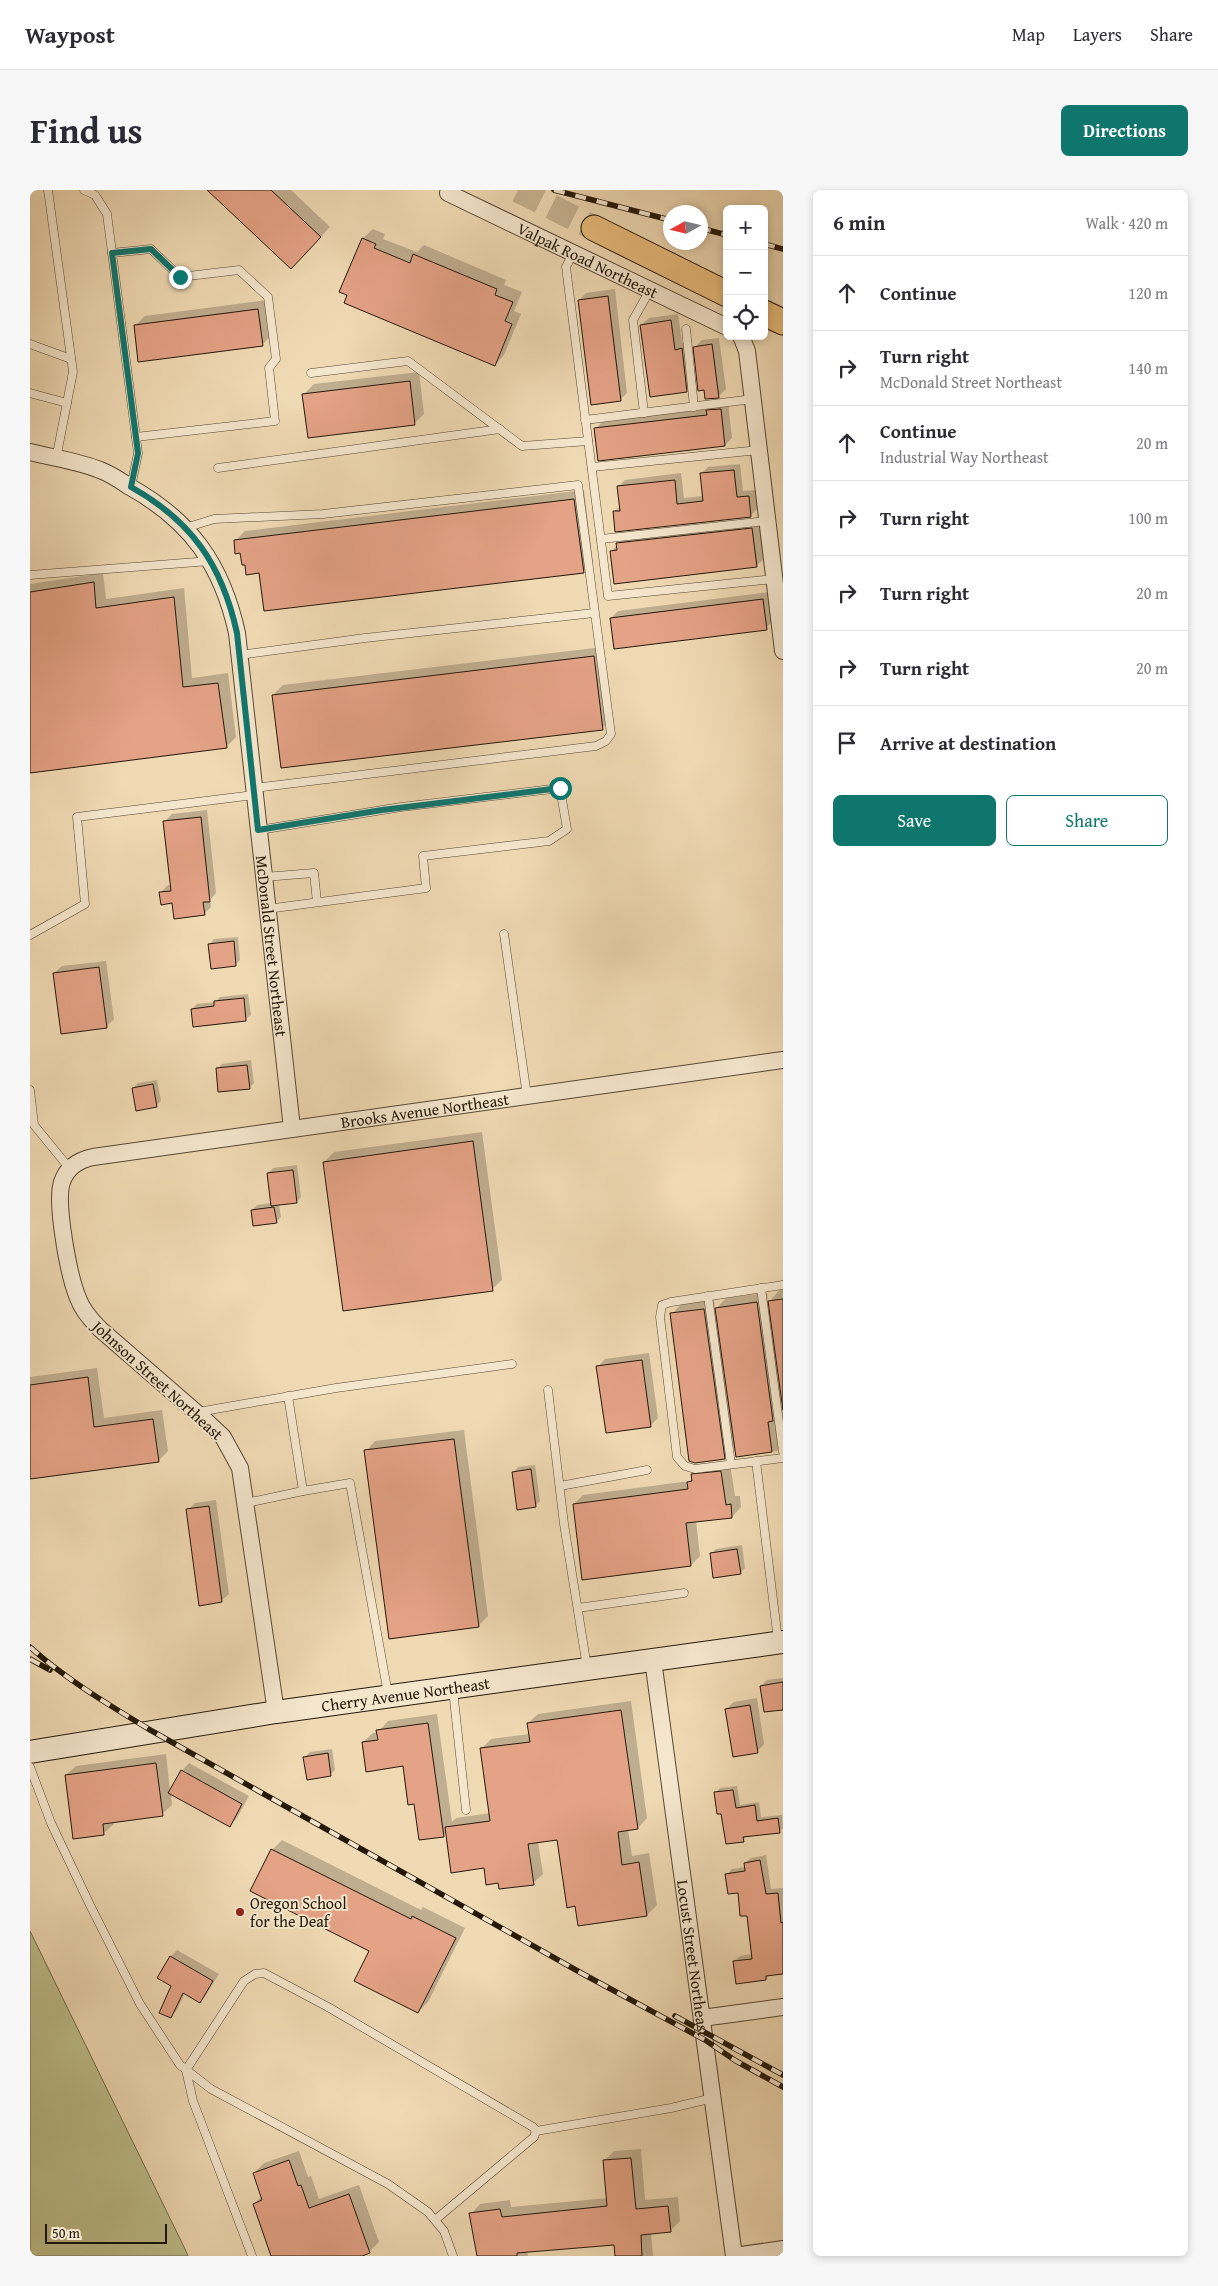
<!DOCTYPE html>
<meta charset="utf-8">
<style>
:root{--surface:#fff;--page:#f7f7f7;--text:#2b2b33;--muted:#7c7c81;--line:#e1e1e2;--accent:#0f766e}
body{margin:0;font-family:"Gentium Book Plus",serif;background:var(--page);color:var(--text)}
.controls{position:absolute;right:15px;top:15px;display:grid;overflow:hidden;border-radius:8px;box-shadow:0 2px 8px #0003}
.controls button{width:45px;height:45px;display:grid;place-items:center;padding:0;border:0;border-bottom:1px solid var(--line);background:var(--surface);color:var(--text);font:25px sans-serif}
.compass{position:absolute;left:633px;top:15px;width:45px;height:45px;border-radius:50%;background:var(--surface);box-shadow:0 2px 8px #0003;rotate:262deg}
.scale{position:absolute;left:15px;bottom:12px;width:122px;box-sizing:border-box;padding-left:5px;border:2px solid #231809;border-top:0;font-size:14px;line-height:18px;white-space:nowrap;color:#231809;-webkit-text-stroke:4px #f5e7ce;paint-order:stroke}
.stop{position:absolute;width:15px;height:15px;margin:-11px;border:4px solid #0f766e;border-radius:50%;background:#fff}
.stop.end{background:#0f766e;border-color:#fff;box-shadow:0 1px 5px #0008}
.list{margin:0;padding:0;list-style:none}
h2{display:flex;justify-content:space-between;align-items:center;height:65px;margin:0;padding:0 20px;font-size:21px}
h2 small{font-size:16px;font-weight:400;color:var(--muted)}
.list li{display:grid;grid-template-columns:32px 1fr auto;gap:15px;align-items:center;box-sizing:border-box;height:75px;padding:0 20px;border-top:1px solid var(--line)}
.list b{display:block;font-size:19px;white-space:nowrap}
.list p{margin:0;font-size:16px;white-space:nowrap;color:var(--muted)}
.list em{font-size:16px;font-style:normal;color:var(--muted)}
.actions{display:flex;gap:10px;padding:15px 20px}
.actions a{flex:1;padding:11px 0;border:1px solid var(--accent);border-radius:8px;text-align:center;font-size:18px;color:var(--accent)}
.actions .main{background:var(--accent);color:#fff}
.icon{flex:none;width:28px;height:28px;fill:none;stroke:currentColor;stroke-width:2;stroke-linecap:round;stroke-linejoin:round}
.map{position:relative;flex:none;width:753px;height:2066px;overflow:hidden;border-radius:8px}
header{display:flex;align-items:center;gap:30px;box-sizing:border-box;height:70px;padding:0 25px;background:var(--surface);border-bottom:1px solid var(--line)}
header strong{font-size:24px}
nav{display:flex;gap:28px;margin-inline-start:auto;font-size:18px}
.intro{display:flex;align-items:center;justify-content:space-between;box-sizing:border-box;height:120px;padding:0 30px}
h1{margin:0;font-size:35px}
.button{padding:12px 22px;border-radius:8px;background:var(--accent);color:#fff;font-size:18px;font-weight:700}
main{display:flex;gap:30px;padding:0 30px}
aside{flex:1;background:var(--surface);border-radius:8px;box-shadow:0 2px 8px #0003}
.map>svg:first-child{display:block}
.green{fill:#bdbe8b;stroke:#706b4a}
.shadow{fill:#0003}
.building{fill:#e4a286;stroke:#231809}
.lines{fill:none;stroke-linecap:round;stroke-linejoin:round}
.primary-tunnel{stroke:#c7b392;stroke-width:25;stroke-dasharray:25 12;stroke-linecap:butt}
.lane-casing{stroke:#564834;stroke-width:9}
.street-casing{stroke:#564834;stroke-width:18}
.secondary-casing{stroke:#231809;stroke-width:24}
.primary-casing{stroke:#231809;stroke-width:27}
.lane{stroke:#f5e7ce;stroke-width:8}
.street{stroke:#f5e7ce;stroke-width:16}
.secondary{stroke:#f5e7ce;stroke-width:22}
.primary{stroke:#e8bd7a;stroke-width:25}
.rail-casing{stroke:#231809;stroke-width:5.5}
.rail{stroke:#f5e7ce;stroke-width:4;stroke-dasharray:11;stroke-linecap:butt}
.route{stroke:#0f766e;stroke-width:6}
.poi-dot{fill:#8f2418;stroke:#f5e7ce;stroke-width:2}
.labels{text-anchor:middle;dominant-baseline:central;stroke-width:4;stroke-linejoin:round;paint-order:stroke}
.street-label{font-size:16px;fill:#231809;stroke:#f5e7ce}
.poi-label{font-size:16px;fill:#231809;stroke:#f5e7ce;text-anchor:start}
</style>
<header>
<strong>Waypost</strong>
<nav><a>Map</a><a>Layers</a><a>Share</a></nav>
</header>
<div class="intro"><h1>Find us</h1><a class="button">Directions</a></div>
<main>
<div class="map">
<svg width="753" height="2066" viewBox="0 0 753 2066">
<rect width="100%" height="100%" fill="#f0dab4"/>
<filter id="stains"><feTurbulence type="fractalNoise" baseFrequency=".004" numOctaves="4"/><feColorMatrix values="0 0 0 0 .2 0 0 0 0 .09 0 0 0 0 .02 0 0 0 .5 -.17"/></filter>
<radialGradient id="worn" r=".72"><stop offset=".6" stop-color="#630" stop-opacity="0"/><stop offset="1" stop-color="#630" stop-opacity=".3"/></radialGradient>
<polygon class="green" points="0,1741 154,2057 158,2066 0,2066"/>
<g class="shadow">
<polygon points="179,0 261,0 300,37 271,68"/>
<polygon points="343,39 355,44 353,49 387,62 394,55 476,90 474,95 492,102 484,121 491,124 474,165 465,175 333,48"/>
<polygon points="585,99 597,203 590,210 549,110 556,103"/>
<polygon points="237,110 242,145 232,155 105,136 115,126"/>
<polygon points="648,124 652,153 659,152 664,194 656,201 611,135 619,128"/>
<polygon points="689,148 696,199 689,206 665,157 672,150"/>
<polygon points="389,182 394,224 384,234 274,204 284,194"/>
<polygon points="698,212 702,248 695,255 565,239 573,231 680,219 685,214"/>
<polygon points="710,274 713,301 726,300 727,319 720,326 584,322 590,316 588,297 595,290 651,283 654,308 673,306 671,284 678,277"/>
<polygon points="554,300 563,372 553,382 230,382 216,374 205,351 215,341"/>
<polygon points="729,332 734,369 726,376 581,362 595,346"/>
<polygon points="73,383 76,409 154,398 162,488 198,483 206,547 196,557 0,582 0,394"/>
<polygon points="740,402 743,431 736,438 581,428 588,421"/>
<polygon points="573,457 582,528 572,538 243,505 253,495"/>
<polygon points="177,620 186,703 180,710 181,717 174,724 131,702 138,695 142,695 135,631 142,624"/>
<polygon points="208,747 210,770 205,775 180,754 184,749"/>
<polygon points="76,771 84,829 76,837 24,783 32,776"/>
<polygon points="218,804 221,825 216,829 162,819 167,814 185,812 190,807"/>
<polygon points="221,870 224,893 219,898 187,879 192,874"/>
<polygon points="127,890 131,911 126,916 103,898 108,893"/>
<polygon points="452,942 472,1090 462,1099 294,972 304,962"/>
<polygon points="267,975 271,1007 266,1012 249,1014 251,1027 246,1032 222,1020 227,1015 242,1013 238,983 243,978"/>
<polygon points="753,1096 753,1254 747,1261 707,1266 706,1256 694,1268 642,1124 651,1114 684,1110 685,1120 696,1108 737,1103 738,1113"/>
<polygon points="619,1163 628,1228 620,1236 568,1177 575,1169"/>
<polygon points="67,1178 74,1228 132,1220 138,1261 128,1271 0,1288 0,1187"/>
<polygon points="434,1240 458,1426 448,1436 336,1261 345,1251"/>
<polygon points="700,1273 705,1306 710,1306 711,1317 702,1327 666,1331 670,1366 661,1375 544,1314 553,1305 660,1291 663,1288 662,1284 671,1275"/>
<polygon points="505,1275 510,1311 505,1316 484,1282 488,1277"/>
<polygon points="186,1310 199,1404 191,1411 158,1320 165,1313"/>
<polygon points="712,1355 715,1378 710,1383 681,1364 686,1359"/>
<polygon points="753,1488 753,1518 731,1496 737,1490"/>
<polygon points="727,1508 734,1554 727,1562 696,1519 704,1512"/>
<polygon points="601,1511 617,1628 608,1638 598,1640 602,1666 619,1663 627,1715 617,1725 547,1715 528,1649 508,1652 513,1684 503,1693 469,1692 417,1642 413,1646 385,1612 374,1575 333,1552 343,1543 348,1542 358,1531 407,1524 422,1632 426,1628 460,1623 451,1559 461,1549 500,1544 498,1533 508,1524"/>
<polygon points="302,1559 305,1580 300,1585 275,1567 280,1562"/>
<polygon points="136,1564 140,1601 152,1581 159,1573 219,1606 207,1628 200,1635 141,1603 142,1615 132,1624 83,1631 84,1634 74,1643 36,1585 46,1576"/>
<polygon points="707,1596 710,1615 729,1612 731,1627 752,1625 753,1638 749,1642 718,1645 713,1650 692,1622 685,1603 690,1598"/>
<polygon points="252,1650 391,1720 393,1717 435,1738 398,1812 388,1822 341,1761 221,1701 242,1660"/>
<polygon points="736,1665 741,1699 753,1698 753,1783 740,1784 736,1789 704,1771 710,1766 722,1764 718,1724 709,1701 696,1685 702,1679 716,1677 715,1673 721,1668"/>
<polygon points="147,1760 189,1784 176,1805 170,1812 155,1803 147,1820 141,1827 143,1796 129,1787 141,1766"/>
<polygon points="611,1959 615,2010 648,2007 650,2031 640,2041 621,2043 623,2066 586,2066 585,2054 497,2061 498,2066 449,2066 441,2024 450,2014 480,2010 481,2017 578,2008 574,1971 584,1961"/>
<polygon points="269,1961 278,1987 281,1986 289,2009 329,1995 349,2052 339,2062 328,2066 242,2066 224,2014 232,2006 224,1983 234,1973"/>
</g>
<g class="building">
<polygon points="177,0 241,0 291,47 261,79"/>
<polygon points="332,48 346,54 344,58 380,73 383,64 467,99 465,105 483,112 475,131 482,134 465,176 314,113 317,105 309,102"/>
<polygon points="578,106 591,211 561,215 548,110"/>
<polygon points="228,119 233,156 108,172 104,135"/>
<polygon points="641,130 645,160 652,158 657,202 620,207 610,135"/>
<polygon points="682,154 689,208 675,209 674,200 668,201 663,157"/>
<polygon points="380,191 385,235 278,248 272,204"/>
<polygon points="691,219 695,256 568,271 564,238 677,225 676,220"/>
<polygon points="704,280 707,307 719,306 721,327 585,342 583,321 590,321 587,296 645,290 647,314 673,311 670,283"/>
<polygon points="544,309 554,383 234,421 229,383 216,385 215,375 212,375 210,363 205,364 204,350"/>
<polygon points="722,338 727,377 584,394 580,361 587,360 586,353"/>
<polygon points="64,392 66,418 144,407 153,497 188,493 197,558 0,583 0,402"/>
<polygon points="733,409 737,440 584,459 580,428"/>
<polygon points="564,466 573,540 251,578 242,505"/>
<polygon points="171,627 180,712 173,712 175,725 144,729 142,713 131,715 129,702 141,701 133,631"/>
<polygon points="204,751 206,776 181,779 178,754"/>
<polygon points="69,777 77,838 31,844 23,783"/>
<polygon points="214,808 216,831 163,837 161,819 184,816 184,811"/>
<polygon points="217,875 220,899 188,902 186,878"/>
<polygon points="123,894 127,917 106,921 102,898"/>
<polygon points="443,951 463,1101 313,1121 293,972"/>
<polygon points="263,980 267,1013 241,1016 237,983"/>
<polygon points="244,1017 247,1033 223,1036 221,1020"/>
<polygon points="753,1109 753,1220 738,1111"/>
<polygon points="727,1112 743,1231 738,1232 742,1262 706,1267 685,1118"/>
<polygon points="674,1119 695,1269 665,1273 659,1271 640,1123"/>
<polygon points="612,1170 621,1237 576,1243 566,1176"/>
<polygon points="58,1187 64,1237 123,1229 129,1272 0,1289 0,1195"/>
<polygon points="424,1249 449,1437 359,1449 334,1260"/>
<polygon points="501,1279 506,1317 487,1320 482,1282"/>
<polygon points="691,1281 696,1315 701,1314 702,1328 656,1333 661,1376 552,1390 543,1314 658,1299 657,1292 662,1291 661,1284"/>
<polygon points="179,1316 192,1412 169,1416 156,1319"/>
<polygon points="707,1359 711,1384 683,1388 680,1363"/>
<polygon points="753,1492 753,1520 734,1522 730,1496"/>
<polygon points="720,1515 728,1563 703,1567 695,1519"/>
<polygon points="591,1520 608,1639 588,1642 592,1675 609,1672 617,1726 548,1736 545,1716 537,1718 527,1650 498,1654 504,1695 469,1699 468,1693 456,1695 454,1678 421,1683 415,1637 460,1631 450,1558 500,1552 497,1533"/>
<polygon points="398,1533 414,1647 389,1650 384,1614 378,1615 373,1576 336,1582 332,1552 348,1550 346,1540"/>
<polygon points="298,1563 301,1586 277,1590 273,1567"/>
<polygon points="126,1573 133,1626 73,1634 74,1645 43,1649 35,1585"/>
<polygon points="151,1580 212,1614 200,1637 138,1603"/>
<polygon points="703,1600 706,1618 725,1615 727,1631 748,1628 750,1643 713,1647 714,1652 696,1654 691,1624 687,1624 684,1602"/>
<polygon points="241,1659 381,1729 382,1726 426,1748 388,1823 324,1791 339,1761 220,1701"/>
<polygon points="730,1670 736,1704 748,1703 751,1733 753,1732 753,1784 736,1786 736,1790 706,1794 703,1771 722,1769 717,1726 710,1726 708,1703 698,1704 695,1684 715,1681 714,1673"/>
<polygon points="140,1766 183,1791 170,1813 153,1803 141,1828 129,1823 141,1796 127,1788"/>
<polygon points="601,1968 606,2019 638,2016 641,2042 611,2045 612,2066 585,2066 584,2055 487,2063 487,2066 447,2066 439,2023 470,2019 472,2027 577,2016 573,1970"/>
<polygon points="259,1970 268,1996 271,1995 279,2018 319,2004 340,2063 332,2066 241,2066 223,2014 232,2010 223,1983"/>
</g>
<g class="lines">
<polyline class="primary-tunnel" points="488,0 564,38"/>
<g class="lane-casing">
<g id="lane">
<polyline points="18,0 43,182 26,269"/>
<polyline points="54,0 65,5 77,24 108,263 101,297"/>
<polyline points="82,63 121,59 150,87 209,80 238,107 246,169 239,178 245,231 106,247"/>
<polyline points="543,63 536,77 578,406 744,389"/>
<polyline points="656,139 664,217"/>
<polyline points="0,154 41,169"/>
<polyline points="281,183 378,171 492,256 558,251"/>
<polyline points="0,203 37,213"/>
<polyline points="614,223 603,130 620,100"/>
<polyline points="555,230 723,209"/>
<polyline points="562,277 729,260"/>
<polyline points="188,278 470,239"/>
<polyline points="155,338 184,329 293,324 548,295 581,544 576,551 566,556 224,598"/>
<polyline points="571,349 737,331"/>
<polyline points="0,385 180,371"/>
<polyline points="209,465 335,448 564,423"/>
<polyline points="229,640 371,617 530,598 537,639 519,651 393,666 396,698 237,719"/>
<polyline points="234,687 284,683 287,712"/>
<polyline points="474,744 497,906"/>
<polyline points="0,745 55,714 47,627 224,605"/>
<polyline points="0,900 4,935 40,979"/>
<polyline points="753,1095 641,1112 632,1115 630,1127 647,1267 655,1276 665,1279 753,1268"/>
<polyline points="731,1098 753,1262"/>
<polyline points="678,1106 701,1274"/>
<polyline points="518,1200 534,1334 557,1477"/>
<polyline points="258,1206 273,1301 320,1293 358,1504"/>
<polyline points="168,1222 306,1198 482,1174"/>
<polyline points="726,1271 748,1450"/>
<polyline points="530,1296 617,1280"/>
<polyline points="216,1313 273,1301"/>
<polyline points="548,1418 654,1403"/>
<polyline points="423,1500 436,1620"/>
<polyline points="0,1577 21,1633 60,1715 110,1814 150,1875 181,1899 358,1994 398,2022 414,2041 423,2066"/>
<polyline points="506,1941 641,1918 683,1908"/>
<polyline points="222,2066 163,1911 156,1880 214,1791 225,1784 234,1783 298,1817 503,1937 506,1941 504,1947 405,2030"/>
</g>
</g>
<g class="street-casing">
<g id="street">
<path id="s1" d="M418,3L697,137"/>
<polyline points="711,146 717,161 753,461"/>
<path id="s2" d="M0,262C23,268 48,271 70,280C81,284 91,291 100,297C161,331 192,375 207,443L262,938"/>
<path id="s3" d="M623,1470L704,2066"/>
<path id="s4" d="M246,1522L210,1278L193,1247L176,1231L70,1139C61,1130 52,1120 48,1108C39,1087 25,1013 32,992C37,977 49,970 63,967L753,870"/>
<polyline points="672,1828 753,1817"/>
<polyline points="704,2066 753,2059"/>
</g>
</g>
<g class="secondary-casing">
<g id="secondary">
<path id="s5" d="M0,1562L246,1522L753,1452"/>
</g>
</g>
<g class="primary-casing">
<g id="primary">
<polyline points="564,38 697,104"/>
<polyline points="734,123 753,132"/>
</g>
</g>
<use href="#lane" class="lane"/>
<use href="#street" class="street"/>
<use href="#secondary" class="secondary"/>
<use href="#primary" class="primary"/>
<g class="rail-casing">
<g id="rail">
<polyline points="524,0 640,30"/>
<polyline points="670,38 697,45"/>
<polyline points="734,54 753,59"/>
<path d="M0,1457C37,1490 79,1515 122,1541L553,1784L675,1850L706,1871L753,1897"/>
<polyline points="0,1469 20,1480"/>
<polyline points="645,1826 753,1885"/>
</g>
</g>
<use href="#rail" class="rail"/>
</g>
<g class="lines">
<path class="route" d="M150,87L121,59L82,63L108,263L101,297C162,331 192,375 207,443L228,640L352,620L530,598"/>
</g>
<circle class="poi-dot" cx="210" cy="1722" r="5"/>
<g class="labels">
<g class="street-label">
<text stroke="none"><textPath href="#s1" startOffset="155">Valpak Road Northeast</textPath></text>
<text stroke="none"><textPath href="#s2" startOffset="609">McDonald Street Northeast</textPath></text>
<text stroke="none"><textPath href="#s4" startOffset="979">Brooks Avenue Northeast</textPath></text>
<text transform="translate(128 1190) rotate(42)">Johnson Street Northeast</text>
<text stroke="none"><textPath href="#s5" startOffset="380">Cherry Avenue Northeast</textPath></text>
<text stroke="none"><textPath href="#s3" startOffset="301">Locust Street Northeast</textPath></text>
</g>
<g class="poi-label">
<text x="220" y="1713">Oregon School<tspan x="220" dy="18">for the Deaf</tspan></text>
</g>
</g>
<rect width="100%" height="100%" filter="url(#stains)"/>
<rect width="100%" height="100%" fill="url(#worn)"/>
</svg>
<div class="controls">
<button>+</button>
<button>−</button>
<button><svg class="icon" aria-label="locate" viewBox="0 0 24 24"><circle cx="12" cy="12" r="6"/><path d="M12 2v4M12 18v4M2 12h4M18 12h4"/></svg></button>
</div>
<svg class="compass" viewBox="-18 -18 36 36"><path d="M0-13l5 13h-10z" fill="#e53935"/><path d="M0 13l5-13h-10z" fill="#7c7c81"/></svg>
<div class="scale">50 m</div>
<div class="stop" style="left:530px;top:598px"></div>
<div class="stop end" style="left:150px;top:87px"></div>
</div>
<aside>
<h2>6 min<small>Walk · 420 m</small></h2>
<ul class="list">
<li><svg class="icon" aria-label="ahead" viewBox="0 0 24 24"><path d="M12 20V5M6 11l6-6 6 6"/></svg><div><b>Continue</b></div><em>120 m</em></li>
<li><svg class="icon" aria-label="right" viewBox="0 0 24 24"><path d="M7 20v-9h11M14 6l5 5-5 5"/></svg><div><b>Turn right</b><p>McDonald Street Northeast</p></div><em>140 m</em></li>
<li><svg class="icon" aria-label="ahead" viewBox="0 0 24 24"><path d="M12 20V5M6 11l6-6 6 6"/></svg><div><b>Continue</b><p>Industrial Way Northeast</p></div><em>20 m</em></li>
<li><svg class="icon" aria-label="right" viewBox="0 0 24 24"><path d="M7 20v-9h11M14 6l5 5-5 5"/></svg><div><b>Turn right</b></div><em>100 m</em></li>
<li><svg class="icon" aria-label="right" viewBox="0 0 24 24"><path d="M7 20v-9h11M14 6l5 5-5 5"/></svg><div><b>Turn right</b></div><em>20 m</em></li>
<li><svg class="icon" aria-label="right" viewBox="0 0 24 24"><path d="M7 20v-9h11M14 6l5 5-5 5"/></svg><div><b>Turn right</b></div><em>20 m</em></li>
<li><svg class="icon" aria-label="arrive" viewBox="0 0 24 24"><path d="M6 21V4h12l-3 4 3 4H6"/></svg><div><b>Arrive at destination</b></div></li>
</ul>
<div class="actions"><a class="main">Save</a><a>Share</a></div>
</aside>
</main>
